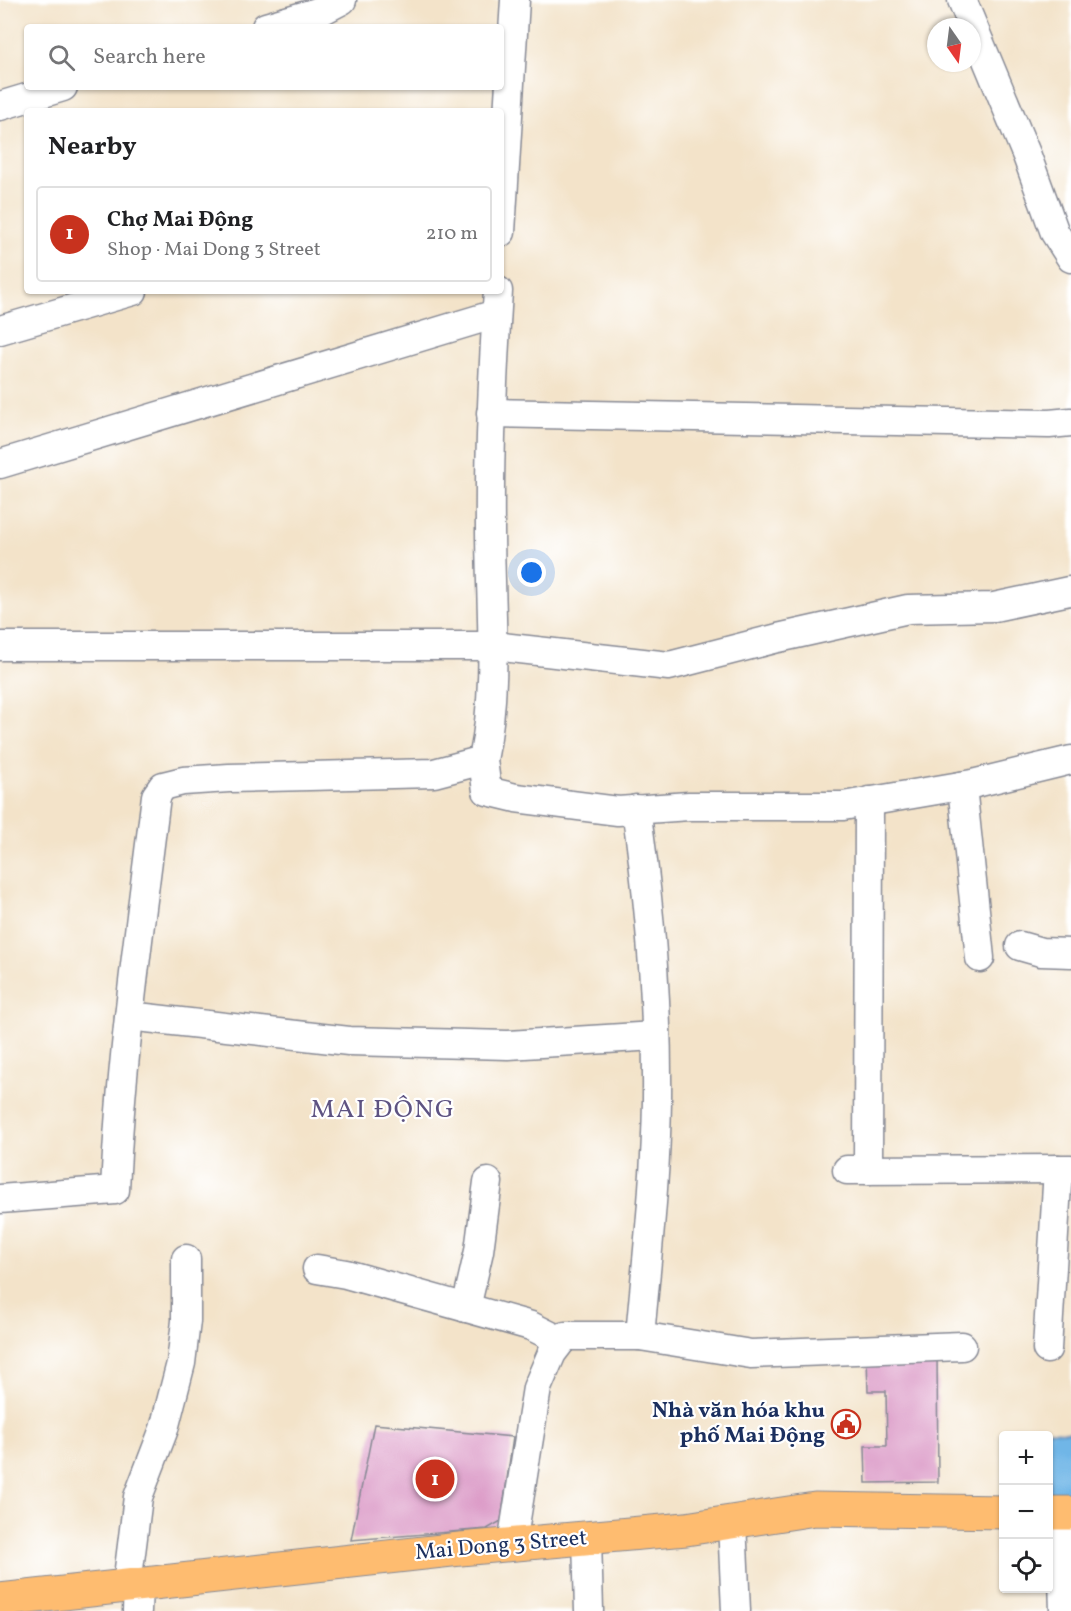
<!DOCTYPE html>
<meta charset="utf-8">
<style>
:root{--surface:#fff;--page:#f2f2f2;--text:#202124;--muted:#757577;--line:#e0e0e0;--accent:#c8321e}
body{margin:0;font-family:Vollkorn,serif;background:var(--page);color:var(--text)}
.controls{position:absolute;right:18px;bottom:18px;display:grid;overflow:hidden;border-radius:6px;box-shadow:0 2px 4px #0004}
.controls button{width:54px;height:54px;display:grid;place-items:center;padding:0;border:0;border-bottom:2px solid var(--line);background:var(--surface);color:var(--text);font:30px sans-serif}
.compass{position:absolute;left:927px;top:18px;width:54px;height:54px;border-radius:50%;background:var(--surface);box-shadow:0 2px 4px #0004;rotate:166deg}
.you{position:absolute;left:532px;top:573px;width:21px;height:21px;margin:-15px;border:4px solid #fff;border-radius:50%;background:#1a73e8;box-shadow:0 0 0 9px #1a73e833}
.badge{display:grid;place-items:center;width:39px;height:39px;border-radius:50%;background:var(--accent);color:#fff;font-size:20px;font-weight:700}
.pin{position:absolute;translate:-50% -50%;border:3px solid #fff;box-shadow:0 2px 6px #0006}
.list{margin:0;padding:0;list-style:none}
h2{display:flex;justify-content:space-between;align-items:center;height:78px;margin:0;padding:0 24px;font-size:26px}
h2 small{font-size:20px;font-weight:400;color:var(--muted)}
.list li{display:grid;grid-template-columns:39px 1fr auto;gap:18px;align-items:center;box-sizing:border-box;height:96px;margin:0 12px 12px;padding:0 12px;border:2px solid var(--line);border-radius:6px}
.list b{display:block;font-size:22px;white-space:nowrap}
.list p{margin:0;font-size:20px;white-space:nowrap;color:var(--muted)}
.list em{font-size:20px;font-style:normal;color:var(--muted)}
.icon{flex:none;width:33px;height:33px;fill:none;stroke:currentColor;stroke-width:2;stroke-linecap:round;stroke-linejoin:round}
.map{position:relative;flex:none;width:1071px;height:1611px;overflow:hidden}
.search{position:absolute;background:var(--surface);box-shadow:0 2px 4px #0004;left:24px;top:24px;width:480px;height:66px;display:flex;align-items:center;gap:15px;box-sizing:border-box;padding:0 21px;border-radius:6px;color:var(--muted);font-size:22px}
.panel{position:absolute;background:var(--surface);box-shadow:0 2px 4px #0004;left:24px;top:108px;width:480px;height:186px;border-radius:6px}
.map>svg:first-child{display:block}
.water{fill:#70b6e7;stroke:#4672a2;stroke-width:1.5}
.building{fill:#da96c5}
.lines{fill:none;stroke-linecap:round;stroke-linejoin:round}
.minor-casing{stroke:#878994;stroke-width:31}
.major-casing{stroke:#878994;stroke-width:35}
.minor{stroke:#fff;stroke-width:28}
.major{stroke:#febc70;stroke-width:33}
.labels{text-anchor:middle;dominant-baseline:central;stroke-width:4.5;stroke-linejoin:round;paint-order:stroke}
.poi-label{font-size:22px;font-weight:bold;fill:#1b2f5e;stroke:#fff;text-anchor:end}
.street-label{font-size:22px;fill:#1b2f5e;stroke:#fff}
.quarter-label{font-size:26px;letter-spacing:1.5px;fill:#5e5382;stroke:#fff}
</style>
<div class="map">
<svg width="1071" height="1611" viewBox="0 0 1071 1611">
<rect width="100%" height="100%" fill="#fff"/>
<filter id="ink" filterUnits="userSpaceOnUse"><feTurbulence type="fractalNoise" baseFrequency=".0167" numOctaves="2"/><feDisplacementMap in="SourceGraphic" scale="12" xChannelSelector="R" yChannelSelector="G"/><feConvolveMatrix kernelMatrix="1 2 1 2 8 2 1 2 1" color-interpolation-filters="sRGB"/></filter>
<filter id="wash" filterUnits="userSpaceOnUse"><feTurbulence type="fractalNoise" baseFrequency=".008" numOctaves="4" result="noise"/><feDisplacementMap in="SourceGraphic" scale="24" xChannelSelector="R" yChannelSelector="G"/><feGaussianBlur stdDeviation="1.35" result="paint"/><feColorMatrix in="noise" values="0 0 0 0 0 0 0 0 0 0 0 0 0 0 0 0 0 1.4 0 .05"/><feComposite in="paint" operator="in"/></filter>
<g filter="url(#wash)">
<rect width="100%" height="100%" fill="#f3e3c9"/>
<polygon class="water" points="1047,1431 1071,1432 1071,1498 1050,1496"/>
<g id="blocks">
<g class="building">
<polygon points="937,1355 938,1482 866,1483 865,1446 887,1446 886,1391 868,1391 867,1356"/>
<polygon points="374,1424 513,1437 501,1521 487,1529 351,1540"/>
</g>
</g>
</g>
<g filter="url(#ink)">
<use href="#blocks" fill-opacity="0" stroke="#878994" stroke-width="1.5"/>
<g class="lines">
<g class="minor-casing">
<g id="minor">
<polyline points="962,0 1027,156 1055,233 1071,258"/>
<polyline points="266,27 321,11 342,0"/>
<polyline points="0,106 63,87"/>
<polyline points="501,232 515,0"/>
<polyline points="0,330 133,291"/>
<polyline points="491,413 1049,424 1071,422"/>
<polyline points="0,464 496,314"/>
<polyline points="0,646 494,646 669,666 778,638 908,609 994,607 1069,591"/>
<polyline points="483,760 487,791 516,798 618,811 689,806 843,806 972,784 1071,760"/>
<polyline points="962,786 980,958"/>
<path d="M636,809C650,905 658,1004 657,1100C656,1179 647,1258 640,1336"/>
<polyline points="1020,946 1041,952 1071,953"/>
<polyline points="129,1016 349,1041 508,1045 655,1036"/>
<polyline points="847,1170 1071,1169"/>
<polyline points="868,1170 869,801"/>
<path d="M0,1199L115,1190C121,1058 140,927 156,796L163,786L183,781L229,778L434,773L483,760C499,684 490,606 490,528C489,449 493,370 498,291"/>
<polyline points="317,1269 346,1274 531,1326 561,1341"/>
<polyline points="466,1308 479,1251 488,1182"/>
<polyline points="1047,1349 1058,1169"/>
<polyline points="1061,1513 1064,1611"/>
<polyline points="732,1522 736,1611"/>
<polyline points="587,1538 589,1611"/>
<polyline points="512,1544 537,1388 552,1353 565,1336 640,1336 751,1354 962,1346"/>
<polyline points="127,1585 138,1497 164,1429 181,1363 186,1321 186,1259"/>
<polyline points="137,1611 138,1585"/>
</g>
</g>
<g class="major-casing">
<g id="major">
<polyline points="1048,1513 1071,1513"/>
<polyline points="0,1600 460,1549 686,1529 815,1509 1004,1512"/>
</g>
</g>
<use href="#minor" class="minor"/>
<use href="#major" class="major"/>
</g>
</g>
<defs>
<g id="civic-ring" transform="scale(1.5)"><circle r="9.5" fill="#fff" stroke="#c8321e" stroke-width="1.5"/><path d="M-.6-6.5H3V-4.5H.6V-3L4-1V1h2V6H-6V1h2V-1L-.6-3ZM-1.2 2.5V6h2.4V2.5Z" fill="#c8321e"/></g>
</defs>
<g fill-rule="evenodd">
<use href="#civic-ring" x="846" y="1424"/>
</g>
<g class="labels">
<g class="poi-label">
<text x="825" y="1411">Nhà văn hóa khu<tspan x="825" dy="25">phố Mai Động</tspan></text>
</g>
<g class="street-label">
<text transform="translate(501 1546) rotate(-5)">Mai Dong 3 Street</text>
</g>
<g class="quarter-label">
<text x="383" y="1110">MAI ĐỘNG</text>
</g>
</g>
</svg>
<div class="controls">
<button>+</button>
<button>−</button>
<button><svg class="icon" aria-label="locate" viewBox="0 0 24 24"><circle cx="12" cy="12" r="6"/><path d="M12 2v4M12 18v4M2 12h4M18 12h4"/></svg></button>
</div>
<svg class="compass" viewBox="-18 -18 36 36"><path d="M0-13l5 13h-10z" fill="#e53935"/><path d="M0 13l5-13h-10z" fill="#757577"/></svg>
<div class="you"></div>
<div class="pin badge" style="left:435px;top:1479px">1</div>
<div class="search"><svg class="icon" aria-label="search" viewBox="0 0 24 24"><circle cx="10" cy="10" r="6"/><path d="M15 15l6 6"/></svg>Search here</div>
<section class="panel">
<h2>Nearby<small></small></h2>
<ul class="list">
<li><span class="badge">1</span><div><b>Chợ Mai Động</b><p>Shop · Mai Dong 3 Street</p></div><em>210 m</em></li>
</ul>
</section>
</div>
